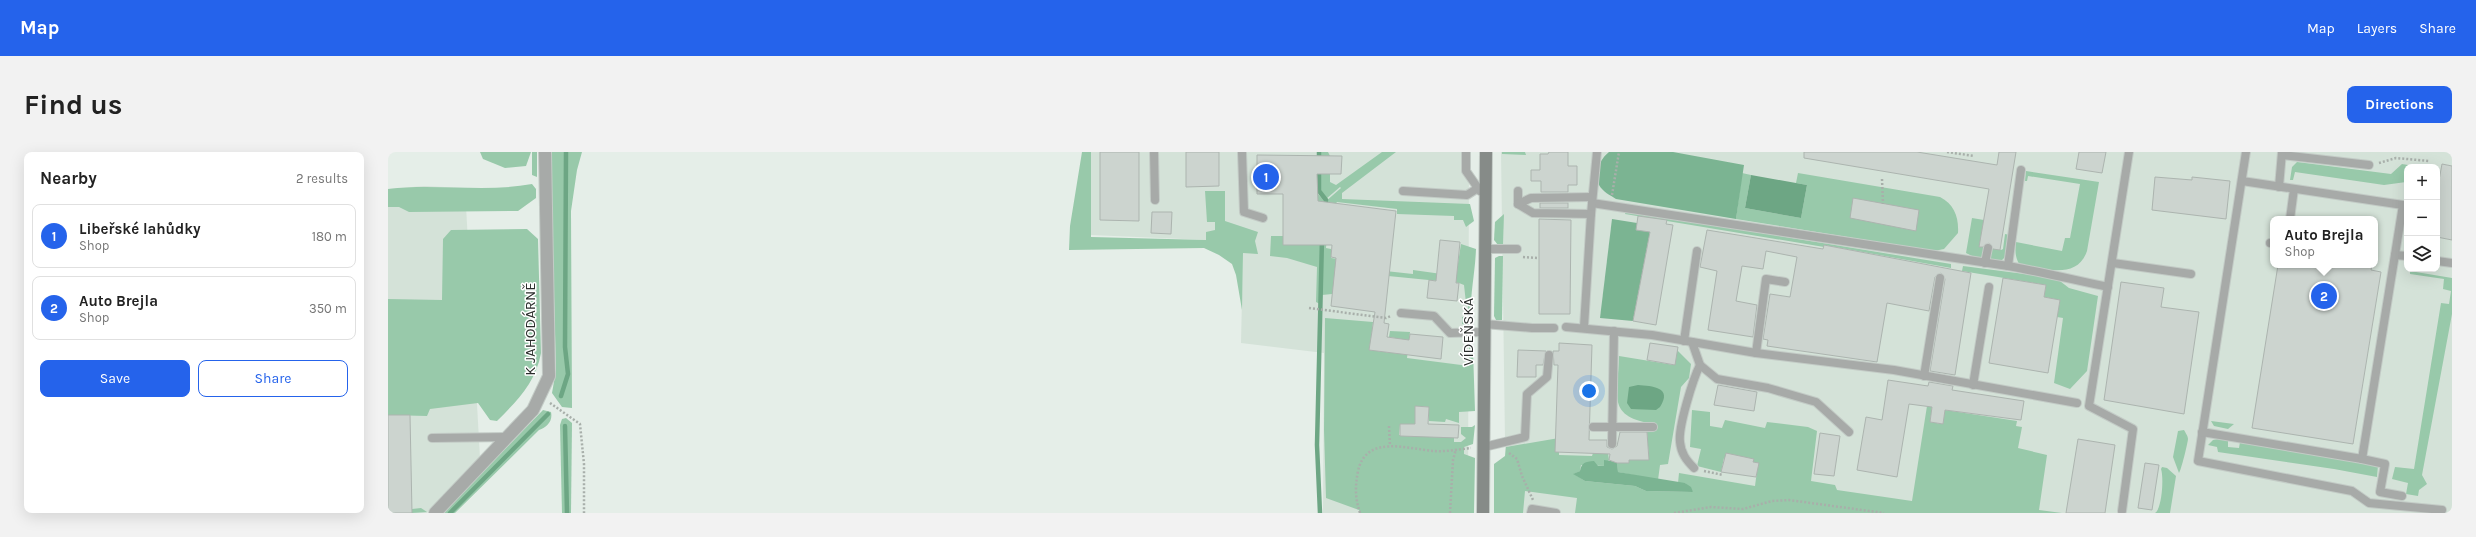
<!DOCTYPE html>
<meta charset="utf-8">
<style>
:root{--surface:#fff;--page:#f2f2f2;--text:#222;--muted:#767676;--line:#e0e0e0;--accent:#2563eb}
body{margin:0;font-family:Karla,sans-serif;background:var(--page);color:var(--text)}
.controls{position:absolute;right:12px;top:12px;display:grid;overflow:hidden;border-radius:8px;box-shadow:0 4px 16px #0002}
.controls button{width:36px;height:36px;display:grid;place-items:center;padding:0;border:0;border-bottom:1px solid var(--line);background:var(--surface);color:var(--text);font:20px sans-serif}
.you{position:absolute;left:1201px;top:239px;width:14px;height:14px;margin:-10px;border:3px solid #fff;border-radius:50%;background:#1a73e8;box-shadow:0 0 0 6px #1a73e833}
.badge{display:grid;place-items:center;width:26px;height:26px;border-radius:50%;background:var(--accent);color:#fff;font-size:13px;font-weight:700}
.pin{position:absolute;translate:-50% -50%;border:2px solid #fff;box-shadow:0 1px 4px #0006}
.popup{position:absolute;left:1882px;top:64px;width:108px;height:52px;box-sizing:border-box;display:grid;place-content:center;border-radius:8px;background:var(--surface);filter:drop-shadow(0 1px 3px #0005);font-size:13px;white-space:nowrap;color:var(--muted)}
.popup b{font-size:15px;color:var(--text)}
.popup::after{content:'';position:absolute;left:50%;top:100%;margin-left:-8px;border:8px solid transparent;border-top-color:var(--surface)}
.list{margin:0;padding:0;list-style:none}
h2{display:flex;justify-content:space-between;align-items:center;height:52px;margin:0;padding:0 16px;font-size:17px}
h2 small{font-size:13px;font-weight:400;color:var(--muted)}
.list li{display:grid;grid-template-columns:26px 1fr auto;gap:12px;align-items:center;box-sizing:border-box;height:64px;margin:0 8px 8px;padding:0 8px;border:1px solid var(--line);border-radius:8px}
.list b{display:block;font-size:15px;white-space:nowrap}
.list p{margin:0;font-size:13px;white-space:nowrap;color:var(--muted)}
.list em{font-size:13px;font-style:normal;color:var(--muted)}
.actions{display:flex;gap:8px;padding:12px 16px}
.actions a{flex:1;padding:9px 0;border:1px solid var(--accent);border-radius:8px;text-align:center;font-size:14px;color:var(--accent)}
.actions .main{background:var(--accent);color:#fff}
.icon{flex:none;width:22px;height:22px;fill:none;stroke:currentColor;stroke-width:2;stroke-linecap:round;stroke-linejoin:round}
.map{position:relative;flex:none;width:2064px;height:361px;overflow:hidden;border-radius:8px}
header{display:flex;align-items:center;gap:24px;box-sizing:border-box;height:56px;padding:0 20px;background:var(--accent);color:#fff}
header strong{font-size:19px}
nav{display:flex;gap:22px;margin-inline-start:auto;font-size:14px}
.intro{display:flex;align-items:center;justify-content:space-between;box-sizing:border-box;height:96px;padding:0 24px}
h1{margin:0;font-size:28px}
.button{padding:10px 18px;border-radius:8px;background:var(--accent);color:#fff;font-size:14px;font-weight:700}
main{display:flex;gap:24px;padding:0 24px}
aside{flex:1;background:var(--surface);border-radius:8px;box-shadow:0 4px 16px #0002}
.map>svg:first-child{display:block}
.built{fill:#d4e2d8;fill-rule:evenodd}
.green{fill:#98c9aa}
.forest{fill:#7bb492}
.water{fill:#6da684}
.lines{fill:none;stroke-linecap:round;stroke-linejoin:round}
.stream{stroke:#6da684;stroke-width:4.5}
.building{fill:#ccd4cf;stroke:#acb4af}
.service-casing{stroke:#c3cbc6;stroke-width:10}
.minor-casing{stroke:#c3cbc6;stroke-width:14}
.secondary-casing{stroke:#c3cbc6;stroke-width:14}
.path{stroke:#a8afaa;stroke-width:2.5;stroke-dasharray:2 2;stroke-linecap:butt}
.service{stroke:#a7aaa8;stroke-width:8}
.minor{stroke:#a7aaa8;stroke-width:12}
.secondary{stroke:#868b88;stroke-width:12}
.labels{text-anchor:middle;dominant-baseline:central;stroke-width:3;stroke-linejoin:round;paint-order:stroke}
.street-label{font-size:15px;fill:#2a2d2b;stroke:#fff}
</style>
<header>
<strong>Map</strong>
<nav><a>Map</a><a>Layers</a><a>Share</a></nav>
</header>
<div class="intro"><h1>Find us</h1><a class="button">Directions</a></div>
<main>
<aside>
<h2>Nearby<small>2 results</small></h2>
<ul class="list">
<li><span class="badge">1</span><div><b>Libeřské lahůdky</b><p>Shop</p></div><em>180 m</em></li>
<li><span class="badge">2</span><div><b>Auto Brejla</b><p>Shop</p></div><em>350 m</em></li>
</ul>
<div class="actions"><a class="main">Save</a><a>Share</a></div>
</aside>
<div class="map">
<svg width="2064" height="361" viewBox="0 0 2064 361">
<rect width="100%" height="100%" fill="#e5eee8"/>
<g class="built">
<polygon points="703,0 1081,0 1080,361 935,361 936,201 853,191 855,100 818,88 703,83"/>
<path d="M1113,0H2064V361H1118ZM2019,15H2049V117H2019ZM1885,67H1987V113H1885Z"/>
<polygon points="36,34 77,36 92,306 39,361 0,361 0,37"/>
</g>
<g class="green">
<polygon points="92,0 143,0 138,14 117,16 95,7"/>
<polygon points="144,0 149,0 149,25 144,23"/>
<polygon points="162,0 194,0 189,18 183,59 184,256 174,255 164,241 168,218"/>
<polygon points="694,0 703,0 703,85 818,88 818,80 827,78 827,70 819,70 817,39 837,39 837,69 870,80 867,89 870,102 855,101 854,158 848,123 844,112 831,103 816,96 681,98 682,74"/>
<path d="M932,0H940L942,4V30L948,33L994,0H1008L954,41V47L1082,52L1086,69L1078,75L1075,68H1066V64L1009,62V57L949,50L941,61L938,96L943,97V106L988,113V118L1025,122V118L1068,124L1073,92L1088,97C1087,123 1081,147 1083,173L1074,172V165H1080V152L1078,151L1076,133L1071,131L980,122L944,142L934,143V153L928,150L929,115L899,106L882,104L883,84H895V93L930,92L929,41L937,50L953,36L952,35L938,47L933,40Z"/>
<polygon points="1114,0 1137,0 1138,3 1114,2"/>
<polygon points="1909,10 2003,22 2014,12 2032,15 2019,15 2018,30 1996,33 1907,20 1905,28 1902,28 1904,15"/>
<path d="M1638,19L1711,30L1699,99C1689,129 1654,116 1631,112C1627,104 1627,99 1628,90L1674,99L1677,86H1682L1692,32L1640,24L1639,29H1637Z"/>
<path d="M1354,21L1363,23L1357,56L1413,66L1419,33L1408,31L1410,21L1552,45C1566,52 1571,65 1570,81L1556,97L1546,99L1348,67Z"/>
<path d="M144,32L148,37V46L130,59L21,60L11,55H0V37C48,31 96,41 144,32Z"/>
<polygon points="1238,59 1563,112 1563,116 1436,93 1436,95 1237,62"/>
<polygon points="1116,62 1115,92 1110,93 1106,88 1107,70"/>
<polygon points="1584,66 1596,68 1592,93 1613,98 1615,97 1617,82 1622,83 1618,104 1612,110 1588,106 1578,101"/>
<path d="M139,77L150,87L153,201C148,230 129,249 109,269L102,268L90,251L42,257L39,264L0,263V147L54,148L55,87L63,78Z"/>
<polygon points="1111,104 1115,104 1114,168 1108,168 1106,164 1107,106"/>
<polygon points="1575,114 1668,126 1681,136 1710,144 1699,219 1682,237 1666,231 1675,166 1669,165 1672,148 1656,145 1658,133 1574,119"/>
<polygon points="2022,119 2064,126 2064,162 2034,323 2039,332 2031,338 2030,344 2018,342 2020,331 2004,327 2007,315 2026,317 2053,151 2061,152 2063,139 2055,137 2056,127 2022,122"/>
<polygon points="937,166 985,170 982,198 1005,201 1007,186 1001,185 1002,179 1022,180 1019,206 1081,214 1081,193 1085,198 1087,259 1071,260 1071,271 1058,267 1057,270 1041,269 1041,255 1028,254 1027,272 1012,272 1011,283 1066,284 1066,290 1073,290 1078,286 1073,282 1073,275 1084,275 1087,273 1085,292 1076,295 1076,302 1087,306 1086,361 972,361 971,358 938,346 936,278"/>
<path d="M1289,198L1303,212L1301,226L1293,235L1280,312L1272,313L1270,328L1230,320L1229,311H1241V308H1261L1259,279H1268L1267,272C1218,265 1230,245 1231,204L1286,213Z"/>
<polygon points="1539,254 1544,255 1542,270 1554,272 1557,258 1629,269 1628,274 1634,275 1630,296 1659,303 1651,358 1674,361 1187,361 1189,346 1137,339 1135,361 1106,361 1106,312 1117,304 1118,295 1171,286 1171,303 1204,304 1205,301 1220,301 1221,308 1216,314 1193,313 1192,319 1186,322 1197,329 1247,334 1258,339 1305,340 1297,331 1290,331 1291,321 1367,334 1370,311 1336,306 1333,320 1309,314 1313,297 1302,295 1304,258 1322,260 1322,274 1334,276 1337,268 1377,276 1379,270 1420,275 1429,279 1423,329 1447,333 1449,338 1524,349"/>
<path d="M155,258L163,260C165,269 159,275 151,278L67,361H55Z"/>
<polygon points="178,266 184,271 183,361 174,361 172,273 174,267"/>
<polygon points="1823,269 1846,272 1840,277 1826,274"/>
<path d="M1796,278C1797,280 1800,284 1800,287C1800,290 1793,319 1791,321L1785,305L1790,279Z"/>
<polygon points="1830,287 1840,288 1840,295 1851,296 1852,290 1990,313 1989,325 1946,317 1830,300 1829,295 1820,293 1825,288"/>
<path d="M1774,315L1779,316L1788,324L1782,361H1767C1774,357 1776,325 1773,317Z"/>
<polygon points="33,356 39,360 24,361 24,357"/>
</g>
<g class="forest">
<path d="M1221,0H1285L1356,13L1348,67L1228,47C1222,43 1215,40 1211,33C1206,21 1212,7 1221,0Z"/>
<polygon points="1224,67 1249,71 1262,80 1245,169 1212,166"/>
<path d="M1216,308L1229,310L1230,320L1297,331L1303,335L1305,340L1258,339L1247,334L1197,329L1185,322L1192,319C1194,310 1197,310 1206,309L1210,314H1216Z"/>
</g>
<g class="water">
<polygon points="1363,23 1419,33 1413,66 1357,56"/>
<path d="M1250,233C1264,234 1285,235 1272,255L1268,258L1243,257L1239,251L1241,235Z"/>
</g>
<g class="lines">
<g class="stream">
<polyline points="931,0 931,10"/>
<polyline points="931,17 931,39 938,48 937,56"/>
<polyline points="173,244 180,222 177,195 178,0"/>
<polyline points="177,274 179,361"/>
<polyline points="62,361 160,262"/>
<polyline points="932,361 929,293 934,87"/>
</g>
</g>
<g class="building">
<polygon points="712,0 751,0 751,69 712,68"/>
<polygon points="798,0 831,0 831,34 798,35"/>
<polygon points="1161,0 1180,0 1180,14 1189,14 1189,33 1180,33 1180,40 1153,40 1153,29 1143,29 1143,18 1152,18 1152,2 1160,2"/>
<polygon points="1416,0 1529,0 1609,13 1611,0 1628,0 1612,98 1605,97 1601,91 1595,95 1591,95 1601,37 1416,6"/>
<polygon points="1691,0 1718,0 1714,21 1688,17"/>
<polygon points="869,3 954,4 953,22 929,22 930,49 1008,59 996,171 1001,172 999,185 1021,188 1022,182 1055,185 1053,207 981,198 987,160 943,154 948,106 943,105 944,93 895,93 895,42 869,42"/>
<polygon points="2054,12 2064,14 2064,88 2049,85 2049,39"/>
<polygon points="1767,25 1804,28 1804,25 1842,29 1838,67 1764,58"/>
<polygon points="1465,46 1531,58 1528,79 1462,66"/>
<rect x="1152" y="51" width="28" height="5"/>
<polygon points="764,60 784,60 783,82 763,81"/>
<polygon points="1250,64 1279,68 1278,72 1285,73 1268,173 1245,169 1262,80 1248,78"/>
<polygon points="1151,67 1183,68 1182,162 1151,162"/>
<polygon points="1319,78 1435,97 1436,93 1583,121 1567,223 1542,219 1557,127 1553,121 1547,125 1541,159 1499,151 1489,210 1379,194 1380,188 1375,187 1382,142 1402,145 1409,105 1378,99 1375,117 1354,114 1348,149 1369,153 1365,185 1320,178 1329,119 1312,115"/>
<polygon points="1052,88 1072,90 1068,131 1071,131 1069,149 1039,146 1041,128 1048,129"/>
<polygon points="1890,113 1984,113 1983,118 1993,120 1965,292 1864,276"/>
<polygon points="1615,126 1658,133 1656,145 1672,148 1660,221 1601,211"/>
<polygon points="1733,130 1776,136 1773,155 1811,160 1796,262 1716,248"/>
<polygon points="1171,191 1204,193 1201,288 1219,288 1219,295 1224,297 1229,294 1232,280 1259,280 1261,308 1241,308 1241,311 1229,311 1221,308 1222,302 1167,300 1170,213 1166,213 1165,199 1171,199"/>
<polygon points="1262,191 1290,195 1287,213 1259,208"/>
<polygon points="1130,198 1158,199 1155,213 1148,213 1148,225 1129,225"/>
<polygon points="1500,228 1540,234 1541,230 1565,234 1564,238 1636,249 1633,268 1557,258 1555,272 1542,270 1544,255 1521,252 1509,325 1469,318 1478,265 1494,268"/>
<polygon points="1330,233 1369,240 1366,259 1326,253"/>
<polygon points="1027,254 1041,255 1040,272 1071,273 1070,286 1012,284 1012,272 1027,272"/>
<polygon points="0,263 22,263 24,361 0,361"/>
<polygon points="1432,281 1452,284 1446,324 1426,322"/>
<polygon points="1690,287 1727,293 1717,361 1678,361"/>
<polygon points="1338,301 1366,307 1365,310 1371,311 1368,325 1333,320"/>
<polygon points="1757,311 1771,313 1764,358 1750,356"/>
</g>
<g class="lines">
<g class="service-casing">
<g id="service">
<polyline points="766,0 767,48"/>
<polyline points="854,0 856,60 875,66"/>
<polyline points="1078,0 1078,19 1092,39"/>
<polyline points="1858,0 1810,309 1964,339 1981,351 2054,358"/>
<polyline points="1894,3 1981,13"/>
<polyline points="1891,35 1894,0"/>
<polyline points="1015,39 1079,43 1090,36"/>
<polyline points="1130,39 1130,52"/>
<path d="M1204,51L1620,114C1654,120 1686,128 1720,135"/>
<polyline points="1130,52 1145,61 1203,62 1209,0"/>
<polyline points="1130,52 1143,46 1204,45"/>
<polyline points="1902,67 1906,37"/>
<polyline points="1882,91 1885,91"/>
<polyline points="1096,97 1129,97"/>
<polyline points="2007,103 2019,104"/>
<polyline points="2049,109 2064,111"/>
<polyline points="1597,111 1600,96"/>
<polyline points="1725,111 1803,122"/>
<polyline points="1620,114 1633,18"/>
<polyline points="1013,161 1046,164 1062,181 1096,180"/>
<polyline points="1096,172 1144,176 1166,176"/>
<polyline points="1178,175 1264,183 1368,201 1506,218 1689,251"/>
<polyline points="1196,175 1203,62"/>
<polyline points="1296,189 1309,99"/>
<polyline points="1304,190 1312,213 1329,227 1380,236 1428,250 1461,280"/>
<polyline points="1368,201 1378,127 1397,130"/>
<polyline points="1536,224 1552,126"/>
<polyline points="1585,233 1601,135"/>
<polyline points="1205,275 1265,275"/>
<polyline points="1814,280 1974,307 2015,53 1854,29"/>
<polyline points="44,286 119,285"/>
<polyline points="1224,292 1226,179"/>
<polyline points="1096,295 1137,285 1139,242 1159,225 1161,203"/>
<polyline points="1974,307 1997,312 1992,340 2014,344"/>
<path d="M1306,316C1298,308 1293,301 1292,290C1290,275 1305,227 1312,213"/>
<polyline points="1734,359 1745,277 1701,254 1741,0"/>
<polyline points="1143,361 1144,357 1168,361"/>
</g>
</g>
<g class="minor-casing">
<polyline id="minor" points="47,361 145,258 161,224 157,0"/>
</g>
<g class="secondary-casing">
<polyline id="secondary" points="1095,361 1098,0"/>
</g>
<g class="path">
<polyline points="1559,0 1586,4"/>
<polyline points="1991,11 2008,6 2041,9"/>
<polyline points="1494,27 1495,52"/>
<polyline points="1224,43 1231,0"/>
<polyline points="1135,105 1150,106"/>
<polyline points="921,156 998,166 1003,164"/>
<polyline points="162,251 192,272 196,312 196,361"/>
<polyline points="1001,274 1002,294"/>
<polyline points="1121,301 1129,307 1134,324 1145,348"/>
<polyline points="1316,319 1335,323"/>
<path d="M972,361C967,346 967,335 970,319C978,282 1020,297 1046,299C1058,300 1071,297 1083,296"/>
<polyline points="1062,361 1065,308 1068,297"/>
<polyline points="1286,361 1323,355 1355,357 1384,349 1401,348 1496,361"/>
</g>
<use href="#service" class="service"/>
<use href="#minor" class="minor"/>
<use href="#secondary" class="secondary"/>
</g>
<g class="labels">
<g class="street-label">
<text transform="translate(142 177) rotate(-90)">K JAHODÁRNĚ</text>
<text transform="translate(1080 180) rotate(-90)">VÍDEŇSKÁ</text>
</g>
</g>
</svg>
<div class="controls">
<button>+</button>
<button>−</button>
<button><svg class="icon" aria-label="layers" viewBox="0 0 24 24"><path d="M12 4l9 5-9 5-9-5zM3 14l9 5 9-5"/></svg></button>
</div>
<div class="you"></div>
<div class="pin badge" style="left:878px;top:25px">1</div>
<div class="pin badge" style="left:1936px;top:144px">2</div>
<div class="popup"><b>Auto Brejla</b>Shop</div>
</div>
</main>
